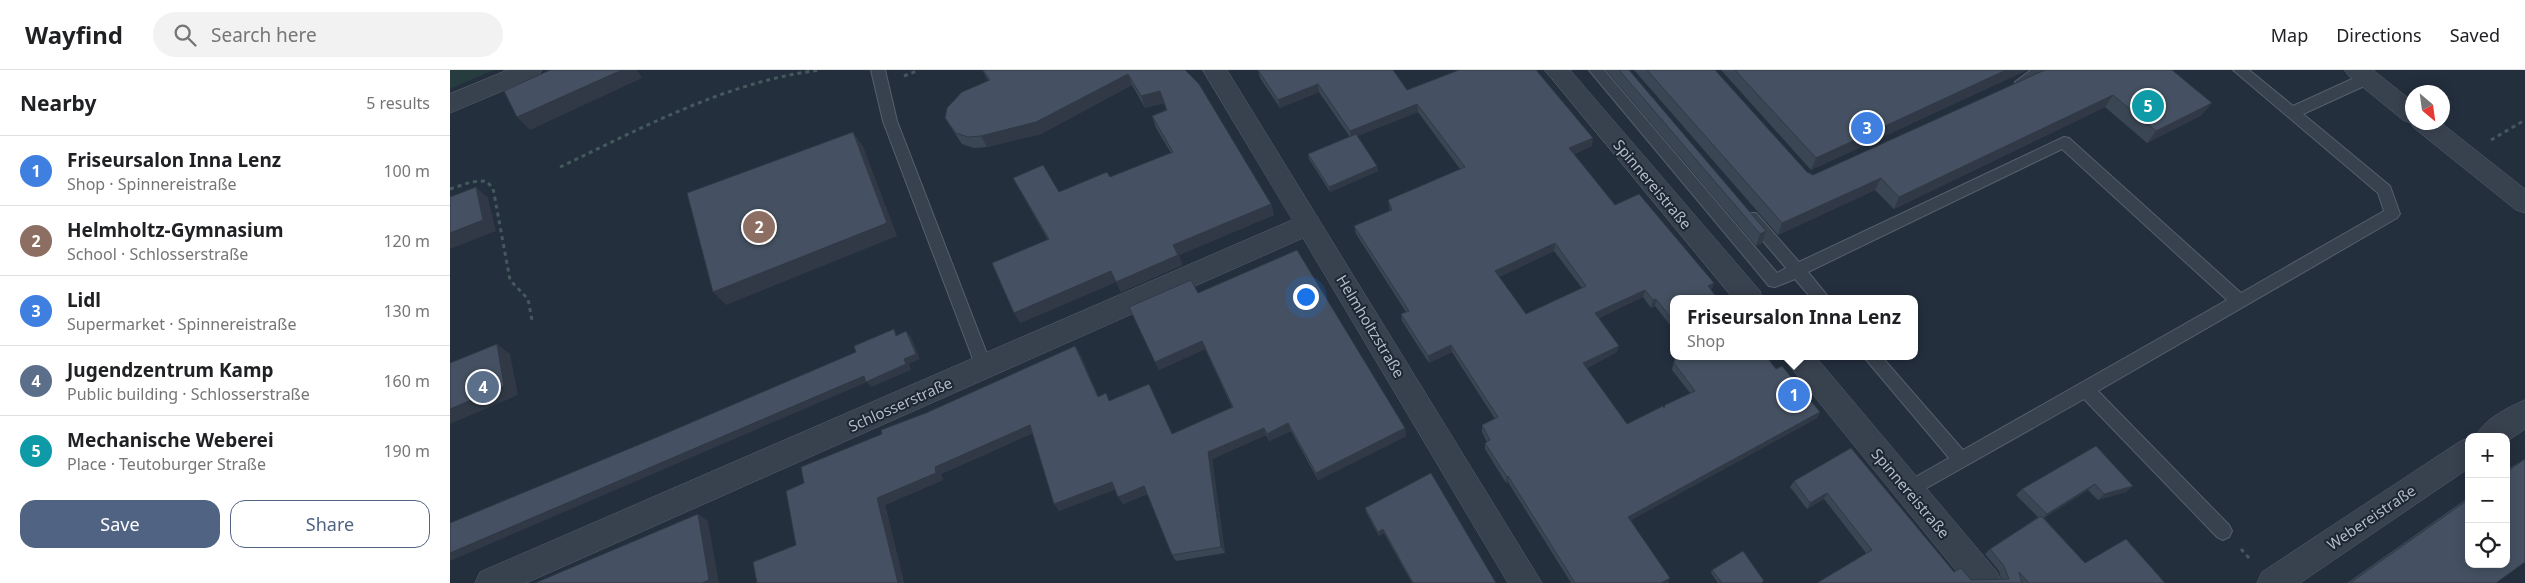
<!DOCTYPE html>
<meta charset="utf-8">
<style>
:root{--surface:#fff;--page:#f2f2f2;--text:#202124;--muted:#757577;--line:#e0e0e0;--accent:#506383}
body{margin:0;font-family:"Noto Sans",sans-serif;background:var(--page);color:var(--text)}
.controls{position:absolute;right:15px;bottom:15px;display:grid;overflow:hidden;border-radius:10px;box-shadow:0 2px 12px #0003}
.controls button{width:45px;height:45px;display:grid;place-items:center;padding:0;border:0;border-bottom:1px solid var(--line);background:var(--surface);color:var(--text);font:25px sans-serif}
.compass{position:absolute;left:1955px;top:15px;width:45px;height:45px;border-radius:50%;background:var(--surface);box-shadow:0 2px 12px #0003;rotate:151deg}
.you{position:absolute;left:855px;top:226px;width:18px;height:18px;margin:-12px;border:4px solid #fff;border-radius:50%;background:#1a73e8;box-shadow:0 0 0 8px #1a73e833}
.badge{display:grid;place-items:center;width:32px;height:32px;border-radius:50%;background:var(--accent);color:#fff;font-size:16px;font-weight:700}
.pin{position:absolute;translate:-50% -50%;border:2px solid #fff;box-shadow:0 1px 5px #0006}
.popup{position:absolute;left:1220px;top:225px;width:248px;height:65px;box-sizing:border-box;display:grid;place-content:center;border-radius:10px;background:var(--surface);filter:drop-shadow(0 1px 4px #0005);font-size:16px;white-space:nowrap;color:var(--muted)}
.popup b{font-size:19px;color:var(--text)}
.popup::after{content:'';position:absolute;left:50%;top:100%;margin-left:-10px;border:10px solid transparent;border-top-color:var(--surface)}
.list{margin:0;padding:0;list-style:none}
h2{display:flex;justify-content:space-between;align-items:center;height:65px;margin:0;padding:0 20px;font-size:21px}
h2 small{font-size:16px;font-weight:400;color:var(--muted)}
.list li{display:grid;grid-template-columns:32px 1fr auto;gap:15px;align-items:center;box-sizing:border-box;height:70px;padding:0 20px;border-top:1px solid var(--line)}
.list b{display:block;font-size:19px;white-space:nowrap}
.list p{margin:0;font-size:16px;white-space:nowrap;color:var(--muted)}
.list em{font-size:16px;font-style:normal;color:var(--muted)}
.actions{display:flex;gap:10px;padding:15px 20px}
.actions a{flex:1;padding:11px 0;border:1px solid var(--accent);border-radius:15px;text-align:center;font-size:18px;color:var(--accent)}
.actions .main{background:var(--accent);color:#fff}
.icon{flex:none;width:28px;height:28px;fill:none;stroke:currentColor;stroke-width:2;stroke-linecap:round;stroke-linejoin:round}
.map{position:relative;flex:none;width:2075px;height:513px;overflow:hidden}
header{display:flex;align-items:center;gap:30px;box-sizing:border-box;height:70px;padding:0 25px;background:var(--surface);border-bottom:1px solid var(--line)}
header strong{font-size:24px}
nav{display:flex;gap:28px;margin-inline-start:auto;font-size:18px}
.search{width:350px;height:45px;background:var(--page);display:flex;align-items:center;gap:12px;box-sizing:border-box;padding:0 18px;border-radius:28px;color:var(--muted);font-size:19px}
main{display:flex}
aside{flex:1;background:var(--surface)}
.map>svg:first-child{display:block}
.green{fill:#263c3f}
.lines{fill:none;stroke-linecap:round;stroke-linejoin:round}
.service-casing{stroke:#565f6c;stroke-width:2}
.minor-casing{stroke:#565f6c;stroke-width:1}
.tertiary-casing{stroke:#565f6c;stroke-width:1}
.path{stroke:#44595c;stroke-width:3;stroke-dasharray:4 4;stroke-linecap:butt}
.service{fill:#38414e;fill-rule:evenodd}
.minor{fill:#38414e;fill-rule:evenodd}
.tertiary{fill:#38414e;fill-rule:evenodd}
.wall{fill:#3b4654;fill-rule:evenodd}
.shaded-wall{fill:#303945}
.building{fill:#455162;stroke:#303945;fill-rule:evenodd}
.labels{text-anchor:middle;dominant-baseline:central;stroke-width:4;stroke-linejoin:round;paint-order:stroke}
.street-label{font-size:15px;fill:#b4bcc9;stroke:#1d2633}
</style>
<header>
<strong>Wayfind</strong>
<div class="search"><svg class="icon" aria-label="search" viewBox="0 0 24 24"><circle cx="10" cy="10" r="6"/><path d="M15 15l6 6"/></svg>Search here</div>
<nav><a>Map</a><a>Directions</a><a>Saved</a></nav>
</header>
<main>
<aside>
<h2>Nearby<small>5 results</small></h2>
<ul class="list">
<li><span class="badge" style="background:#3f7fe0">1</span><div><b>Friseursalon Inna Lenz</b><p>Shop · Spinnereistraße</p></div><em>100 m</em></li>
<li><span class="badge" style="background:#8d6e63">2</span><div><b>Helmholtz-Gymnasium</b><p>School · Schlosserstraße</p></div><em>120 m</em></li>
<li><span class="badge" style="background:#3f7fe0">3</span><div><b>Lidl</b><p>Supermarket · Spinnereistraße</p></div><em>130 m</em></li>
<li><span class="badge" style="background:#5c6f8a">4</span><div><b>Jugendzentrum Kamp</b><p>Public building · Schlosserstraße</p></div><em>160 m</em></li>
<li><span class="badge" style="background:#0f9aa8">5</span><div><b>Mechanische Weberei</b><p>Place · Teutoburger Straße</p></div><em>190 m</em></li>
</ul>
<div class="actions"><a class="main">Save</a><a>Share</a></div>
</aside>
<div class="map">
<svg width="2075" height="513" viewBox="0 0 2075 513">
<rect width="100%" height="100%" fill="#242f3e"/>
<polygon class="green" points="0,0 44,0 0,19"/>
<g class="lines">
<g class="service-casing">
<g id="service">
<polygon points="421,0 435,0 447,51 542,297 540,302 534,304 528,302 526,297 433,51"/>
<polygon points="1139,0 1154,0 1327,203 1336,198 1296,151 1293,147 1296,143 1306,143 1349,192 1614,67 1619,68 1791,223 1934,141 1928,123 1783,0 1799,0 1843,36 1913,4 1923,4 1925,8 1923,12 1853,44 1940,116 1950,144 1947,148 1648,321 1779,455 1782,461 1779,467 1773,470 1767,467 1634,329 1459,428 1453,426 1450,420 1453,414 1499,388 1413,286 1431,286 1513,380 1777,230 1612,79 1358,202 1380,229 1362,229 1345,209 1325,217 1319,216"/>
<path d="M1581,0H1596L1598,3C1593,11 1576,18 1567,16L1565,12Z"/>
</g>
</g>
<g class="minor-casing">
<g id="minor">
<polygon points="58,0 92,0 88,6 0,43 0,24"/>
<polygon points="753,0 777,0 1092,513 1058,513 853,168 76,513 25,513 30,502 842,150"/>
<polygon points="1095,0 1120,0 1310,221 1313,229 1284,229"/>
<polygon points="1334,286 1365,286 1547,502 1552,513 1516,513 1338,294"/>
<path d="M2075,330V359L2056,372V367H2025C2033,350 2058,337 2075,330Z"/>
<polygon points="2019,368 2019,398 1850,513 1807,513 1812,502 2009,372"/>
</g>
</g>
<g class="tertiary-casing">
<polygon id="tertiary" points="1895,0 1923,0 1962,31 1962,52 1990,52 2075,119 2075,143 2066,140 1964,58 1961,53 1953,50 1899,6"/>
</g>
<g class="path">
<polyline points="454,6 469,0"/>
<polyline points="2041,70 2075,50"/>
<path d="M110,97C194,57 276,12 370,0"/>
<polyline points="0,119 21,112 36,111 43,118 60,210 78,229 82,250"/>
<polyline points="1791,479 1800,489"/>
</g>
<use href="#service" class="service"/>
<use href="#minor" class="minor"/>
<use href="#tertiary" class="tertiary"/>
</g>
<g class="wall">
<polygon points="532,0 735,0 821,134 824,145 729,185 732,195 671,222 666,212 570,253 598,170 563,108 609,122 660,107 721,83 706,58 702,46 716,40 714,33 695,38 682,15 591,64 537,77 524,78 512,74 502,59 495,48 538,10"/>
<path d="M808,0L957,20L1142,76L1124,84L1165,135L1262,220L1224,253L1220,255L1205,236L1201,238L1193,227L1149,248L1167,282L1137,298L1177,354L1214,338L1240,323L1222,300L1225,286L1326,299L1370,342L1367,348L1181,450L1218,513H1121L1058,412L1056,413L1035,379V373L1037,372L1032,362V355L1045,349L1002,282L979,293L952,251L951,244L956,242L906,164L904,156L940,141L938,130L1010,99L968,42L907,66L927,96L928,101L880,122L859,89L858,84L900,67L869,22L830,38L810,8ZM1104,181L1132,218L1076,244L1049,207Z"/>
<polygon points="1156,0 1179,0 1316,161 1312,173 1306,176"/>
<polygon points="1184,0 1265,0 1357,102 1363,105 1595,0 1752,45 1697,73 1655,37 1444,139 1425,120 1328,165"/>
<polygon points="1271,0 1577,0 1361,100"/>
<polygon points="748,223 955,358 956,366 868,410 841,361 819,371 816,365 762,389 775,483 726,491 722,485 697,424 673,434 665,419 609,441 583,363 491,404 493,410 435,435 454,513 307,513 346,475 354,413 432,364 476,343 625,276 630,284 648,326 660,331 722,364 782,337 755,279 709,300 679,237"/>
<polygon points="1646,376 1676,422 1648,430 1638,420 1594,448 1635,493 1715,513 1367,513 1416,483 1374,429 1357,439 1340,417 1344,411 1401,378 1504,502 1521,510 1551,509 1549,501 1535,484 1540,479 1588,447 1566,425 1572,419"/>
<polygon points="2075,389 2075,492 2046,513 1897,513 2019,427 2019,494 2056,494 2056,400"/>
<polygon points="915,438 1046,513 962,513 934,463 929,466 916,442"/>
<polygon points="1262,500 1313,513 1268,513 1261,503"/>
</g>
<g class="shaded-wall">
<polygon points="172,0 187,0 192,8 80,60 67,47"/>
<polygon points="1556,0 1577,0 1361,100 1366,88"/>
<polygon points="678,4 682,15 591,64 537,77 531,66"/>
<polygon points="868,14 869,22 830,38 828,30"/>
<polygon points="710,21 714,33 695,38 691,26"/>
<polygon points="1663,25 1655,37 1444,139 1449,127"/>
<polygon points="1762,33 1752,45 1697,73 1706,61"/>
<polygon points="967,34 968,42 901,68 900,61"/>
<polygon points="403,62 413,76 447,166 276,235 263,222"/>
<polygon points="1143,68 1142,76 1119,86 1119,78"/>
<polygon points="927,96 928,101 880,122 879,117"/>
<polygon points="1431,108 1425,120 1328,165 1332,153"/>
<polygon points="26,117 38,128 46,161 0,179 0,163"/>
<polygon points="821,134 824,145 729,185 732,195 671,222 666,212 723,175"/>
<polygon points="1316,161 1312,173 1306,176 1310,164"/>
<polygon points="1105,173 1104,181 1045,209 1045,201"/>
<polygon points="661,201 666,212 570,253 564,243"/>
<polygon points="1264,213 1262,220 1256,224 1258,216"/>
<polygon points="1195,220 1193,227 1144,250 1145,243"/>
<polygon points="1206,229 1205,236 1201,238 1203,230"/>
<polygon points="1224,247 1224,253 1220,255 1221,248"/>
<polygon points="456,261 461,267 470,289 459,294 461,300 421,317 417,312 0,491 0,483 454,289"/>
<polygon points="752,271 755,279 709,300 705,292"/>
<polygon points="47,274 60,284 68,325 0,354 0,339"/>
<polygon points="1001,275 1002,282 979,293 978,286"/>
<polygon points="625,276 630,284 652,335 648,327"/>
<polygon points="1169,276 1167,282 1132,300 1133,293"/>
<polygon points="1370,342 1367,348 1177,452 1178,447"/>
<polygon points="838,353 841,361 819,371 817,364"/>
<polygon points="580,355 585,362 491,404 493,410 435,435 454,513 448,513 427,428 485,397"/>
<polygon points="814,358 816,365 762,389 775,483 771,477 758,382"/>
<polygon points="955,358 956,366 868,410 866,403"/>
<polygon points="1058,406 1058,412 1056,413 1057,407"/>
<polygon points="662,412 667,419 609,441 604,434"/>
<polygon points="1645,414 1638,420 1591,450 1597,444"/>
<polygon points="694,416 698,423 673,434 668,427"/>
<polygon points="1683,416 1676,422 1648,430 1654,424"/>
<polygon points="1377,423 1374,429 1357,439 1360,433"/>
<polygon points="248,444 258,451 269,513 252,513"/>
<polygon points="933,459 934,463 929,466 928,462"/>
<polygon points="1220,508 1218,513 1211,513"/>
</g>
<g class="building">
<polygon points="100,0 172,0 67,47 54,21"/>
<polygon points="533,0 735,0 749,14 821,134 723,175 728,185 666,212 661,201 564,243 542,193 599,169 563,108 593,95 609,122 657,102 660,107 723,82 702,46 717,40 710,21 691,26 678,4 586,52 531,66 518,67 506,63 495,48 497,38 512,22 540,10"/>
<path d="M808,0H943L957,20L1009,0H1086L1143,68L1119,78L1165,135L1189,124L1264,213L1258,216L1268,229H1224V247L1221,248L1206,229L1203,230L1195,220L1145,243L1169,276L1133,293L1177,354L1213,336L1214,338L1215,335L1245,321L1224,293L1225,286H1316L1326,299L1332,296L1370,342L1178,447L1220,508L1211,513H1125L1058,406L1057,407L1035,373L1040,370L1032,355L1048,347L1001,275L978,286L951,244L959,241L904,156L942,140L938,130L1015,97L967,34L900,61L868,14L828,30ZM1105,173L1136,216L1076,244L1045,201Z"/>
<polygon points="1169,0 1179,0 1316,161 1310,164"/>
<polygon points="1197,0 1265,0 1357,102 1363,105 1595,0 1722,0 1762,33 1706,61 1663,25 1449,127 1431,108 1332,153"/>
<polygon points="1285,0 1556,0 1366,88"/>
<polygon points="403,62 437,153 263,222 237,123"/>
<polygon points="906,64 927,96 879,117 858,84"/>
<polygon points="26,117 33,150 0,163 0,127"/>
<polygon points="847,180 955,358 866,403 838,353 817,364 814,358 758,382 771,477 722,485 694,416 668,427 662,412 604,434 580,355 485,397 486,403 427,428 448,513 307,513 303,492 346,475 336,421 354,413 351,397 432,364 431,360 476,343 625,276 648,327 656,323 659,331 699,314 722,364 783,337 752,271 705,292 679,237 741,210 748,223"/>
<polygon points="444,259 446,266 456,261 466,284 454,289 456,294 416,312 414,306 0,483 0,453 205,368 406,282 404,276"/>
<polygon points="47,274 54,316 0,339 0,293"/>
<polygon points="1646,376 1683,416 1654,424 1645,414 1597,444 1572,419"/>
<polygon points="1401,378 1504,502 1511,498 1521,510 1559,509 1554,496 1540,479 1591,446 1635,493 1676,469 1715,513 1579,513 1569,502 1572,513 1367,513 1422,480 1377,423 1360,433 1344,411"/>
<polygon points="2075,389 2075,492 2046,513 1900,513 2019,429 2019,494 2056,494 2056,402"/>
<polygon points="981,403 1046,513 963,513 933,459 928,462 915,438"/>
<polygon points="248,444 259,510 252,513 85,513"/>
<polygon points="1293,481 1314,511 1311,513 1272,513 1262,500"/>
</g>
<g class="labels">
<g class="street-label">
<text transform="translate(1203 114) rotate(50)">Spinnereistraße</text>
<text transform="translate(921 256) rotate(59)">Helmholtzstraße</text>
<text transform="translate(450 334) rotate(-24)">Schlosserstraße</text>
<text transform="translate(1461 423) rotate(50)">Spinnereistraße</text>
<text transform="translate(1921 447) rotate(-34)">Webereistraße</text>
</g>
</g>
</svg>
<div class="controls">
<button>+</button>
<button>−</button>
<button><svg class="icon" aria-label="locate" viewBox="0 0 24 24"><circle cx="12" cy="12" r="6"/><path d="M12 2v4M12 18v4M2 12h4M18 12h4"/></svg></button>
</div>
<svg class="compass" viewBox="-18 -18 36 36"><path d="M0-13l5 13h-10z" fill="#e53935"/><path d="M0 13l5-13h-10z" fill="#757577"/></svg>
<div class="you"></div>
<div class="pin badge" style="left:1344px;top:325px;background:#3f7fe0">1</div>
<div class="popup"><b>Friseursalon Inna Lenz</b>Shop</div>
<div class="pin badge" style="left:309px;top:157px;background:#8d6e63">2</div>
<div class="pin badge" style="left:1417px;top:58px;background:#3f7fe0">3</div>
<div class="pin badge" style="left:33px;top:317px;background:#5c6f8a">4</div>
<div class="pin badge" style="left:1698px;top:36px;background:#0f9aa8">5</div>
</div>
</main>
